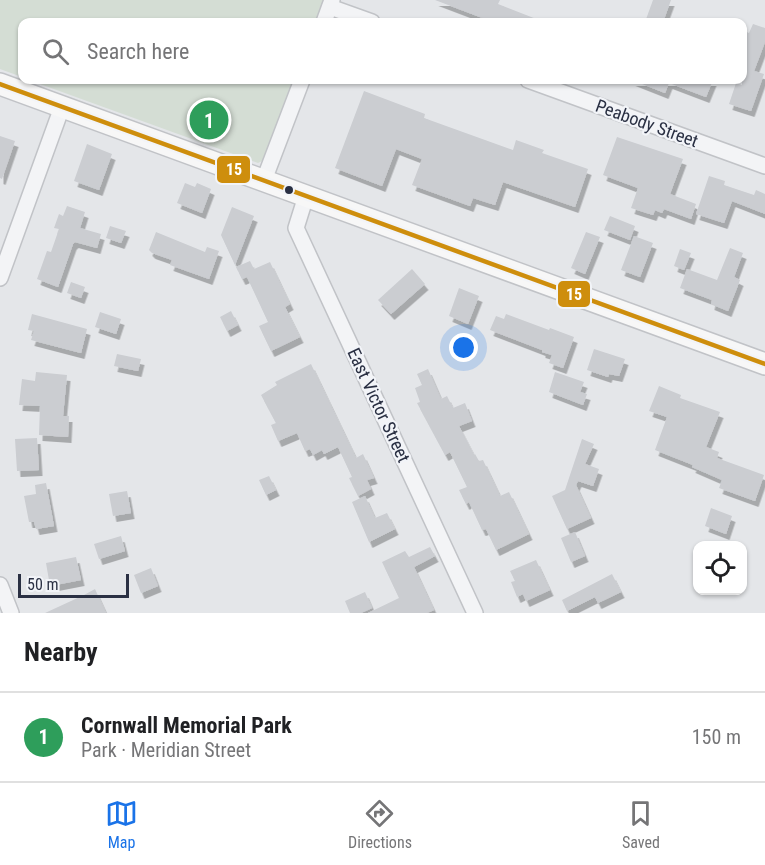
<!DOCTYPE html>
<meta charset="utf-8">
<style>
:root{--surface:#fff;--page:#f2f2f2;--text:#202124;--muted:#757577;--line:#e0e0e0;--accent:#1a73e8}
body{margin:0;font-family:"Roboto Condensed",sans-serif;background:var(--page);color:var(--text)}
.controls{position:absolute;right:18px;bottom:18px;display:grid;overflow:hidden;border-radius:12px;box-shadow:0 2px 4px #0004}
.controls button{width:54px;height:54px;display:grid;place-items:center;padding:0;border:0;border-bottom:2px solid var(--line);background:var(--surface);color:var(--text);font:30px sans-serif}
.scale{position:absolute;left:18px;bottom:15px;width:111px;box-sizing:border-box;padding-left:6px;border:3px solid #2a3043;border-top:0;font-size:16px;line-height:21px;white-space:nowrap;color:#2a3043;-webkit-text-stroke:4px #f2f4f8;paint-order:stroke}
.you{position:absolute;left:464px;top:348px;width:21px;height:21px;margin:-15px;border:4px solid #fff;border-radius:50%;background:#1a73e8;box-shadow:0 0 0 9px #1a73e833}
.badge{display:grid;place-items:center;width:39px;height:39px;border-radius:50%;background:var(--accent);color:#fff;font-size:20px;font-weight:700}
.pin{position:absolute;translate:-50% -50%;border:3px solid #fff;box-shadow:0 2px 6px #0006}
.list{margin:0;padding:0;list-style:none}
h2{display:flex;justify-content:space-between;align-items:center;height:78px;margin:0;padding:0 24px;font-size:26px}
h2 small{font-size:20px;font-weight:400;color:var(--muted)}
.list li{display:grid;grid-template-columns:39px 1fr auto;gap:18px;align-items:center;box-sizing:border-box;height:90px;padding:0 24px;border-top:2px solid var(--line)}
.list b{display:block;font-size:22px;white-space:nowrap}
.list p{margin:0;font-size:20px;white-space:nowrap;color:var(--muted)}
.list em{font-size:20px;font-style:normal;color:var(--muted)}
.icon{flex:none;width:33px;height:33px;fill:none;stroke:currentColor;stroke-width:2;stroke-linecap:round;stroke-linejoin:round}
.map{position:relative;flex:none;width:765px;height:613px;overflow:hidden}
.search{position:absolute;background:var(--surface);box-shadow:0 2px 4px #0004;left:18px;right:18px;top:18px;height:66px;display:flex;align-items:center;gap:15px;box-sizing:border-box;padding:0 21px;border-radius:12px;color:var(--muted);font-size:22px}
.sheet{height:168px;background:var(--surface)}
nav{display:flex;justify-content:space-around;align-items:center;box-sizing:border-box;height:84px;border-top:2px solid var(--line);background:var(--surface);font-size:16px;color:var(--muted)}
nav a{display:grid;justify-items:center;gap:3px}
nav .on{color:var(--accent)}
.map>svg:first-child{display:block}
.green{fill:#d4ddd4}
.building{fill:#cbcdd1;filter:url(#shadow)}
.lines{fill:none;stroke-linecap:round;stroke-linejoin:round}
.street-casing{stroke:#c1c3c7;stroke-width:18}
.secondary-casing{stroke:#c1c3c7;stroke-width:24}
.street{stroke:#f3f4f6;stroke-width:15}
.secondary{stroke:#f7f7f7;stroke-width:21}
.bus-1-casing{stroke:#f2f4f8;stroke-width:9}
.bus-1{stroke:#ce8e0d;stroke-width:4.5}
.bus-dot{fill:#2a3043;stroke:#f2f4f8;stroke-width:2}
.labels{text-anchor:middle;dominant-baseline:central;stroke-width:4.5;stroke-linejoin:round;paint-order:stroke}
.street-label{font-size:18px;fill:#2a3043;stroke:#f2f4f8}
.line-badge{stroke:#f2f4f8;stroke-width:2}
.badge-label{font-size:16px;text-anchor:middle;font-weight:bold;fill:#fff}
</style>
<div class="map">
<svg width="765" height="613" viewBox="0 0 765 613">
<defs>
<filter id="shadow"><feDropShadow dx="3.5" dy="6" stdDeviation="0" flood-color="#0004"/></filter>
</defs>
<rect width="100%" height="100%" fill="#e4e6e9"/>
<g class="green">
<polygon points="0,0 324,0 315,22 22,22 22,77 0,69"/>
<polygon points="29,80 294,80 264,160 258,163"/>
</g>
<g class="building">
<polygon points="435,0 500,0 498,4 544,22 493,22"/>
<polygon points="653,0 671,0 663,22 645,22"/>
<polygon points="753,24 765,28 765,42 754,71 764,74 751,111 729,104 736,83 742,85 742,30 749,33"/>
<polygon points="632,80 713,80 706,97 669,83 665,93"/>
<polygon points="364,91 425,114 424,118 513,150 516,140 544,150 542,153 588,169 575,207 503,182 495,205 473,198 470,206 412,185 422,159 396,149 382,186 335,168"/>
<polygon points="0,136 15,141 2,179 0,178"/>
<polygon points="617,137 683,159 670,194 696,204 691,219 664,209 662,213 655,210 653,215 631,208 638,188 603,175"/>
<polygon points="87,144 112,154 99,190 74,181"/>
<polygon points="709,176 725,181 724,185 754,195 756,190 765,194 765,214 732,201 724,223 696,214"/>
<polygon points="185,183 195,187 197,183 211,189 202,213 177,203"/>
<polygon points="67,206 85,212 80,228 101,234 97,248 75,242 73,244 58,287 37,279 47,251 51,252 59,229 54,228 59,214 63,216"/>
<polygon points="232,207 254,216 235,265 221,235"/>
<polygon points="610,216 635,226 630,240 604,230"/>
<polygon points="110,226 126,231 121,243 106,238"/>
<polygon points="156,232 205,252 207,247 219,251 209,279 170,265 172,260 152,253 149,250"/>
<polygon points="586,232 600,237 585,274 571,268"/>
<polygon points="634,236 653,243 640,277 621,270"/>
<polygon points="730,248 743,253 734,277 740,280 728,311 711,304 712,300 680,288 687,269 717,280"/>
<polygon points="680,249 691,253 684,270 674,266"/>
<polygon points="250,261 254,269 270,262 290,304 285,307 300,337 271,351 259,326 268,322 247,277 242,279 236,267"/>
<polygon points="412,269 425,284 391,314 378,300"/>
<polygon points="71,282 85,287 81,298 67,293"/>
<polygon points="459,288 479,296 468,324 449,316"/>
<polygon points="231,311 238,325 227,331 220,317"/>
<polygon points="100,312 121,319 116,334 95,327"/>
<polygon points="32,314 87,329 81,353 31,340 34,331 28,330"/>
<polygon points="506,314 549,330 550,328 574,337 563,368 549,363 552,355 542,352 542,350 490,330 496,316 504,319"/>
<polygon points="594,349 625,359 619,376 609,374 608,377 587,370"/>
<polygon points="117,354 141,359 138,371 114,366"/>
<polygon points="311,364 356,458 363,454 374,478 367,480 371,489 358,496 349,478 352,477 338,447 324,454 322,450 313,455 310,449 305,451 297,433 278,441 271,425 276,423 261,395 277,385 275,382"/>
<polygon points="428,369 441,399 447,396 453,408 465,403 472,421 459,426 474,455 475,454 479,461 483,460 500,496 509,492 529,534 496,550 486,529 482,530 469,502 466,504 459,490 467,487 450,452 445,455 417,403 420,402 415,388 422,385 417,374"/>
<polygon points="36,372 67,375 63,416 69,416 68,437 39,435 40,406 19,405 22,379 35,381"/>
<polygon points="555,372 584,382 580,392 587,394 583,405 549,392"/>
<polygon points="659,386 681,395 680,398 720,412 706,447 719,452 717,458 764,475 755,501 719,488 722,480 692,467 693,465 655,450 667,417 649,411"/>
<polygon points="37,438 39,470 17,471 15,439"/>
<polygon points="582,439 594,444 585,464 599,469 593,486 578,481 576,485 591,518 567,529 552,496 565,490"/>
<polygon points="269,476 276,490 266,495 259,480"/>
<polygon points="46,483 54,526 36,529 34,522 29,522 24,496 36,494 35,485"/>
<polygon points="127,491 131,513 113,516 109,494"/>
<polygon points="365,496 375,518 387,513 395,529 369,542 352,502"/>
<polygon points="711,508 732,516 726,534 705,526"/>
<polygon points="575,532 585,556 571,562 561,538"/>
<polygon points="121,536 125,551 99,559 94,544"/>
<polygon points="430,547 435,556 414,567 434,610 427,613 368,613 399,598 382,562 405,551 409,557"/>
<polygon points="76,557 81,580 50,586 46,563"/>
<polygon points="536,560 550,590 526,601 523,594 517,597 511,582 515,581 510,571"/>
<polygon points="151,568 158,586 141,593 134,575"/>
<polygon points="612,574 621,592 598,603 595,597 567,611 562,600"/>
<polygon points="95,589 106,613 45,613 84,595"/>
<polygon points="365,592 372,608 361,613 350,613 345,601"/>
</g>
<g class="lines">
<g class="street-casing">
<g id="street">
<polyline points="330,7 372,22"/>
<polyline points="324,22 332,0"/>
<polyline points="528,80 765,166"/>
<polyline points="264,180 302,80"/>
<polyline points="306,196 296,228 475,613"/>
<polyline points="0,278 62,107"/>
<polyline points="0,585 11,613"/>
</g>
</g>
<g class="secondary-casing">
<polyline id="secondary" points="0,84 765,364"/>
</g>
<use href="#street" class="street"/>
<use href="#secondary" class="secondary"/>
<g class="bus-1-casing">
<polyline id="bus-1" points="0,84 765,364"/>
</g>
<use href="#bus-1" class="bus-1"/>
</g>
<circle class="bus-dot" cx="289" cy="190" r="5"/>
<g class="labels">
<g class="street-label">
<text transform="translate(647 123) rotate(20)">Peabody Street</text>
<text transform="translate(379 405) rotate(65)">East Victor Street</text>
</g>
</g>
<g class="line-badge">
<rect x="216" y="155" width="35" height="29" rx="6" fill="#ce8e0d"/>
<rect x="557" y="280" width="34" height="28" rx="6" fill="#ce8e0d"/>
</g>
<g class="badge-label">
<text x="234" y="175">15</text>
<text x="574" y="300">15</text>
</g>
</svg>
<div class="controls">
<button><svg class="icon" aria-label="locate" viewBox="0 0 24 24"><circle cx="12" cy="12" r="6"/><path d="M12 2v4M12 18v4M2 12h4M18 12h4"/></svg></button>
</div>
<div class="scale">50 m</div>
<div class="you"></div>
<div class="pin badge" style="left:209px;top:120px;background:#2e9e5b">1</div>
<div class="search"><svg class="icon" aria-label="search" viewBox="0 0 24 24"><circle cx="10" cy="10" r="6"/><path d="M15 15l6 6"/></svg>Search here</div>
</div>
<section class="sheet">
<h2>Nearby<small></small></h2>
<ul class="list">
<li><span class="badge" style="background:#2e9e5b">1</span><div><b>Cornwall Memorial Park</b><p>Park · Meridian Street</p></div><em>150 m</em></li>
</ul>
</section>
<nav>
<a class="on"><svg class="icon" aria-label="map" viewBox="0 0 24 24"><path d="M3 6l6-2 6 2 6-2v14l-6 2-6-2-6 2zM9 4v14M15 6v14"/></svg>Map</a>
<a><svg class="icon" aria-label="directions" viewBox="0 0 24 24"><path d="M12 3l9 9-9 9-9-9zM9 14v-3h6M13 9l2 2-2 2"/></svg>Directions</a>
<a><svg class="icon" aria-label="saved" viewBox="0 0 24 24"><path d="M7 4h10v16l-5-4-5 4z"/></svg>Saved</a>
</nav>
